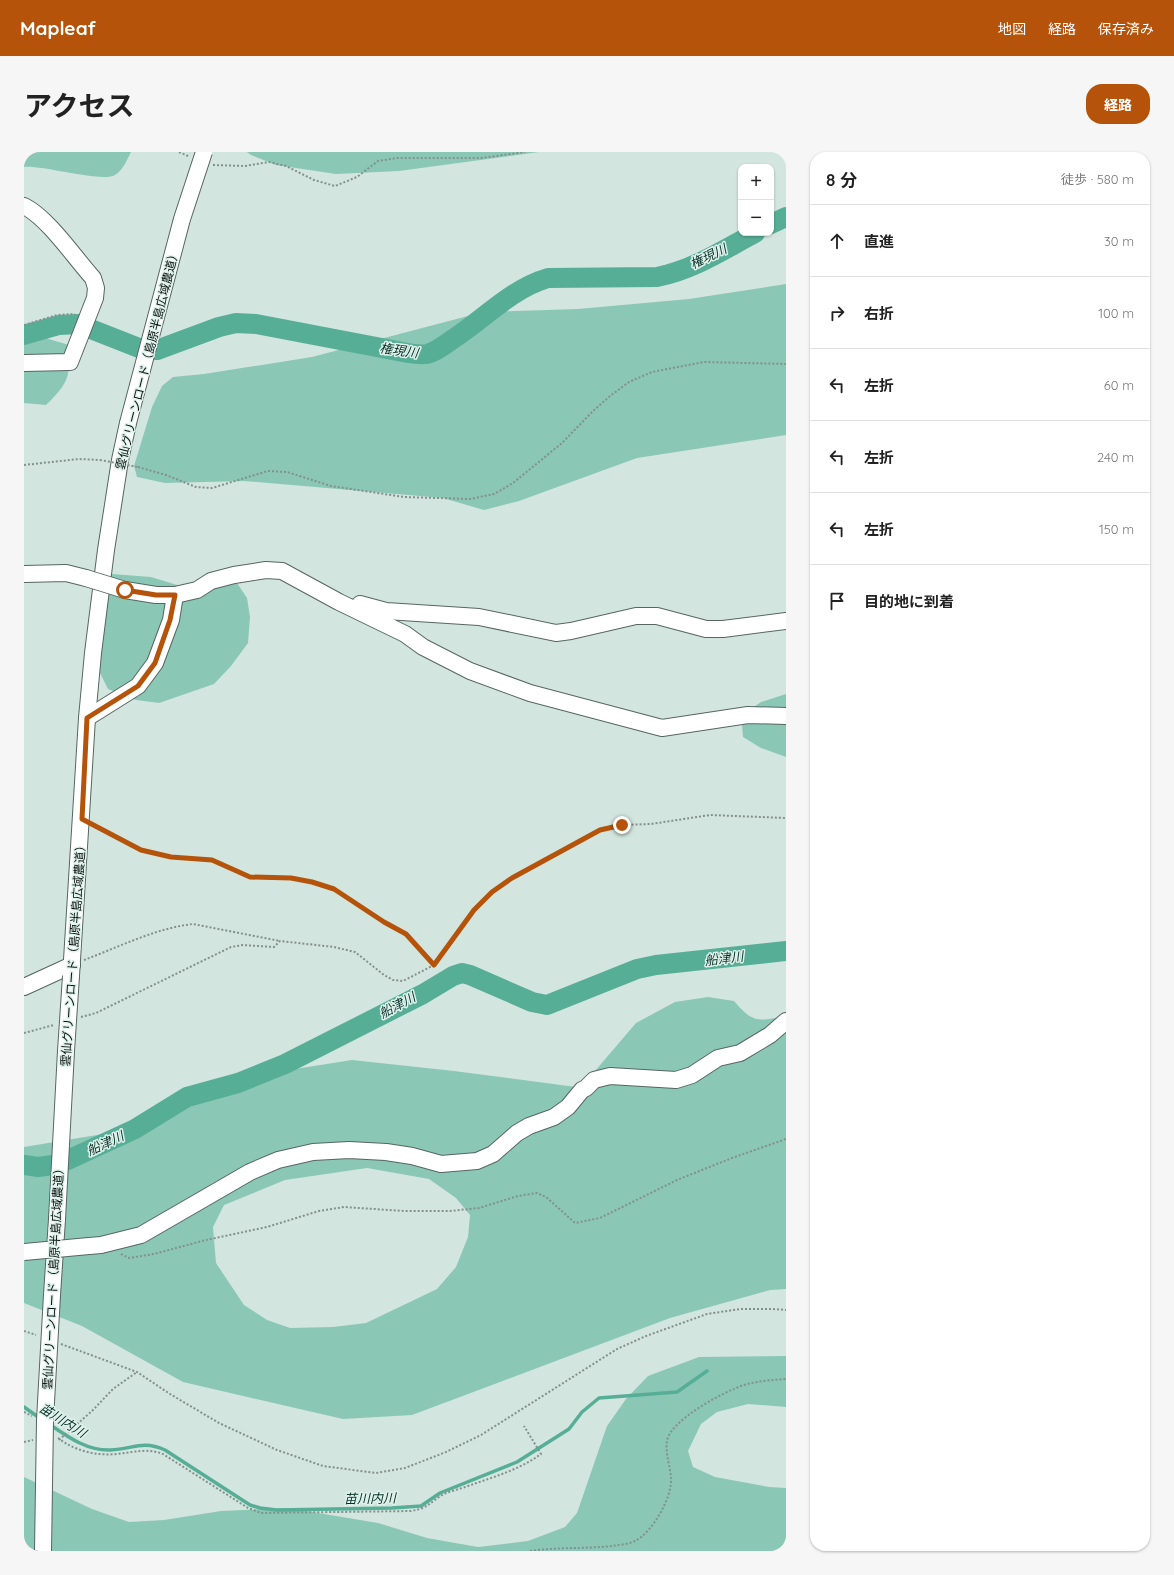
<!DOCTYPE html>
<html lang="ja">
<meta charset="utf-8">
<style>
:root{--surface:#fff;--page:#f6f6f6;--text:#222;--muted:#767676;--line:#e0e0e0;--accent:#b45309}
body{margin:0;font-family:Quicksand,"Noto Sans JP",sans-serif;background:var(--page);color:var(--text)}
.controls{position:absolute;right:12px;top:12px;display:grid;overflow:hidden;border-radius:8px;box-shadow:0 1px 3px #0004}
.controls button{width:36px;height:36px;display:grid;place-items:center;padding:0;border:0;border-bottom:1px solid var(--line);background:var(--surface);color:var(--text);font:20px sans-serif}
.stop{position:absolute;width:12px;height:12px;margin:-9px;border:3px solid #b45309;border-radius:50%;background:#fff}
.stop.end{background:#b45309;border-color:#fff;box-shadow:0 1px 4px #0008}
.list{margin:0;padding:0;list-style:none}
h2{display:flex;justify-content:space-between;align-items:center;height:52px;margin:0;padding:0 16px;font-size:17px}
h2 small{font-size:13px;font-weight:400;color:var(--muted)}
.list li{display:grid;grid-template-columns:26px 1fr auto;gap:12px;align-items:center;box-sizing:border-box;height:72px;padding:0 16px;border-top:1px solid var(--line)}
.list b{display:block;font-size:15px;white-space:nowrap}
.list em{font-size:13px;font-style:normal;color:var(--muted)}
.icon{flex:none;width:22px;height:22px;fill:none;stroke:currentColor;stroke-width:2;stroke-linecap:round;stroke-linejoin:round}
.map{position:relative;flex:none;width:762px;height:1399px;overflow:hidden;border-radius:16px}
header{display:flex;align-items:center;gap:24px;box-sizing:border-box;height:56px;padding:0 20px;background:var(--accent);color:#fff}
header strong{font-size:19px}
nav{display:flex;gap:22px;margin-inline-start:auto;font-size:14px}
.intro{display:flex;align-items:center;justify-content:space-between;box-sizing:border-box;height:96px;padding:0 24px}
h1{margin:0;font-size:28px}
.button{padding:10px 18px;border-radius:16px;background:var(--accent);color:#fff;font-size:14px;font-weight:700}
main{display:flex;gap:24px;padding:0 24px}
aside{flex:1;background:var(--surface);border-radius:16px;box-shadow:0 1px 3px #0004}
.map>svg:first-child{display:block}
.green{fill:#8bc7b5;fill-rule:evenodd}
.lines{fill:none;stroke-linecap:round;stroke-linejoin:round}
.stream{stroke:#57ae96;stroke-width:3.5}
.river{stroke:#57ae96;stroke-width:20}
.minor-casing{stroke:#566661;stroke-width:18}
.path{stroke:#83908c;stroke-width:2;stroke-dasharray:2 2;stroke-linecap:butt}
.minor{stroke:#fff;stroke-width:16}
.minor-bridge-casing{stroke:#566661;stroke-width:18;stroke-linecap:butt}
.path-bridge{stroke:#83908c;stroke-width:2;stroke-dasharray:2 2;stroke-linecap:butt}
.minor-bridge{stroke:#fff;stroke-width:16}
.route{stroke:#b45309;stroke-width:5}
.labels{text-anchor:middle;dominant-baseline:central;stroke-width:3;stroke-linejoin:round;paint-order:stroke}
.street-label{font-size:12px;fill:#0c1210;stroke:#e0f2ec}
.water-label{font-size:13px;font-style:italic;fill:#093329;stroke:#e0f2ec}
</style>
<header>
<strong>Mapleaf</strong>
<nav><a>地図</a><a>経路</a><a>保存済み</a></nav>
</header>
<div class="intro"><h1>アクセス</h1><a class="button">経路</a></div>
<main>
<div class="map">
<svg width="762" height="1399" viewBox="0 0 762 1399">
<rect width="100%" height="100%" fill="#d3e5df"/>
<g class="green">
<path d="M0,0H107C103,8 99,18 91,23C78,31 19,13 0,15Z"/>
<polygon points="223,0 515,0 375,19 312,22 252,13 227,3"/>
<polygon points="762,132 762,283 613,306 495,349 460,358 419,346 220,329 141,331 113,325 110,314 128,255 138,234 149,225 180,222 288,205 459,160 554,157 665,147"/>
<path d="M18,185L45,193C46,226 45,230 22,253L0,251V186Z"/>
<polygon points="88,422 127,425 153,433 171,434 211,428 223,446 226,465 224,491 207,514 190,532 135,551 112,548 84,537 74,517 77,431"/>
<polygon points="762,542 762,605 737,596 719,585 718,573 720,562 737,550"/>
<path d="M684,845L710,849C730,872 733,869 762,864V1137L746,1138L646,1166L388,1263L319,1267L159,1230L58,1174L0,1151V995L85,981L220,936L271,917L328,908L430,919L552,935L565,926L612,871L651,850ZM343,1016L405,1027L432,1046L446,1063L444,1085L432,1115L413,1137L342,1171L309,1175L266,1176L243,1168L220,1153L192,1111L189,1075L200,1053L261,1028Z"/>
<polygon points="762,1204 762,1255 724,1252 693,1260 677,1272 664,1299 669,1315 691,1325 745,1335 762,1336 762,1399 0,1399 0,1325 68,1357 105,1370 140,1368 197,1359 264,1356 354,1371 403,1386 454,1395 504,1389 541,1375 553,1361 583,1274 602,1247 624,1224 675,1205"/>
</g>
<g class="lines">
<g class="stream">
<polyline points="0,1255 17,1267"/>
<path d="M25,1272C44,1285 63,1299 87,1298C109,1297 118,1288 141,1298L226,1353L236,1356L253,1358L368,1356L397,1354L416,1341L493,1310L545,1277L558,1260L575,1246L653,1240L683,1219"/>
</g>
<g class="river">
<polyline points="747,72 762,65"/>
<path d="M0,183L35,173L54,172L115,196L133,198L195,175L212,171L232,172L384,201C390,202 397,203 403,202C412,200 422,192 429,187C461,166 487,137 524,126L633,125C669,118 699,98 731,81"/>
<polyline points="0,1013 14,1015 29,1013 46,1007 111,977 163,945 214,931 261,912 399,842 429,824 438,821 446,823 508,850 523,853 613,817 632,813 762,799"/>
</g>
<g class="minor-casing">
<g id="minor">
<path d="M0,54C24,66 50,105 69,126L72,136L71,146L46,210L0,211"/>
<polyline points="0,422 42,421 62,426"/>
<polyline points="101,438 132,443 151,443 173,438 187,429 210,423 242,418 258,419 315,450 381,482 399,495 446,519 506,541 638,576 724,563 762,564"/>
<polyline points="336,452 362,459 455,465 532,481 547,479 612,464 633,464 682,477 699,477 762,469"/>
<polyline points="63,566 114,534 131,511 147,468 151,443"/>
<polyline points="47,824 63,566 69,501 82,398 96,308 104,271"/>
<polyline points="0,835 48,813"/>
<polyline points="65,1094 77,1093 117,1083 226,1020 254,1008 289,1000 325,998 362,1000 388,1004 417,1012 453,1009 469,1002 493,981 505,974 530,965 544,955 558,938 562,936 570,928 586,924 652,928 668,923 694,906 716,901 746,883 762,869"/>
<polyline points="28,1143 33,1067"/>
</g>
</g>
<g class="path">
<polyline points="155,0 164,4"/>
<polyline points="189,13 221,14 245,10 262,14 290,28 311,34 333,25 354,9 373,6 457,6 501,0"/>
<polyline points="0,173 33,163 51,162"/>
<polyline points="0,313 55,307 76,308"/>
<polyline points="114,315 142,323 172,335 188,336 244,319 263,320 307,334 380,345 446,347 470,342 489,331 538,291 569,259 586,244 605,230 628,220 680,210 762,212"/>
<polyline points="70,674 117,698 147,705 188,708 226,725 267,726 288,730 310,737 360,770 381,782 410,813"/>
<path d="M60,808C95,795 132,776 169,772L256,789"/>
<polyline points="57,865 72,861 207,795 219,793 250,795 256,789 310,795 331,800 360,823 369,828 379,829 410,813 450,758 468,740 487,726 576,678 598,673 627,672 686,663 762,666"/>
<polyline points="0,881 30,873"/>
<polyline points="97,1102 105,1106 130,1102 182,1088 243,1075 295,1059 320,1055 380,1059 426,1059 455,1056 494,1044 513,1041 522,1045 551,1071 576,1066 653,1028 708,1006 762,987"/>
<polyline points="0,1179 12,1183"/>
<polyline points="37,1192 113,1220 146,1242 195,1271 253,1298 299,1314 352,1321 381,1316 422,1300 457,1283 593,1197 622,1184 683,1162 716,1157 749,1157 762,1158"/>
<polyline points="0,1260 8,1264"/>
<path d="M34,1286C51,1299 72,1304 93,1302C110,1300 124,1296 139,1302L224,1356L237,1361L387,1359C405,1356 406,1350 420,1342C427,1339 436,1337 444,1334C469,1325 495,1318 517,1302L500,1274"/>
<polyline points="35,1288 68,1259 89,1237 113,1220"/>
<polyline points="0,1290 9,1288"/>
<path d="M506,1399C533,1395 560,1397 588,1394C595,1393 605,1392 611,1389C629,1380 649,1344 647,1325C646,1314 641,1300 643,1289C646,1268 701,1239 720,1233C733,1229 748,1228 762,1227"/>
</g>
<use href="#minor" class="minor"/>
<g class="minor-bridge-casing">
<g id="minor-bridge">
<polyline points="104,271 158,67 180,0"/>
<polyline points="62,426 101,438"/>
<polyline points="33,1067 42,899 47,824"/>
<polyline points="0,1100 65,1094"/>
<polyline points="19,1399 21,1268 28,1143"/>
</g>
</g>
<polyline class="path-bridge" points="76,308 114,315"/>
<use href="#minor-bridge" class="minor-bridge"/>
</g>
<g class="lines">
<polyline class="route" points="101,438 132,443 151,443 146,468 131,511 114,534 63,566 58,667 117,698 147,705 188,708 226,725 267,726 288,730 310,737 360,770 382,782 410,813 450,758 468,740 488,726 576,678 598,673"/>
</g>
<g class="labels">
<g class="street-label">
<text transform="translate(123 207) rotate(-76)">雲仙グリーンロード（島原半島広域農道）</text>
<text transform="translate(49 801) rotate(-86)">雲仙グリーンロード（島原半島広域農道）</text>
<text transform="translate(29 1124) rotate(-87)">雲仙グリーンロード（島原半島広域農道）</text>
</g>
<g class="water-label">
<text transform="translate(684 104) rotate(-26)">権現川</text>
<text transform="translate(375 198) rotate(8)">権現川</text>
<text transform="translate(700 806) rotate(-7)">船津川</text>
<text transform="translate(373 853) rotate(-28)">船津川</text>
<text transform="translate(81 991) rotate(-25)">船津川</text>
<text transform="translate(39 1268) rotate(32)">苗川内川</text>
<text transform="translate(346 1346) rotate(-1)">苗川内川</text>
</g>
</g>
</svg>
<div class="controls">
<button>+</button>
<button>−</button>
</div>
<div class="stop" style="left:101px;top:438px"></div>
<div class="stop end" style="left:598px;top:673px"></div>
</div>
<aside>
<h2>8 分<small>徒歩 · 580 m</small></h2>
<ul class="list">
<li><svg class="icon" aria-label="ahead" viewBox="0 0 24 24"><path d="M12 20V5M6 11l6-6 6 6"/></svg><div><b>直進</b></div><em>30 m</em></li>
<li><svg class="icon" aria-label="right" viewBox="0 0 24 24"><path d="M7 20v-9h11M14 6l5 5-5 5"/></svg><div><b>右折</b></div><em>100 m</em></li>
<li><svg class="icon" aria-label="left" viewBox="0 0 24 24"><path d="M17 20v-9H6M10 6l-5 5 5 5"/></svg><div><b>左折</b></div><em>60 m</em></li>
<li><svg class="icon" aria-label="left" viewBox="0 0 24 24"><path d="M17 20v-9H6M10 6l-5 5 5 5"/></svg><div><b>左折</b></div><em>240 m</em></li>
<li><svg class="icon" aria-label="left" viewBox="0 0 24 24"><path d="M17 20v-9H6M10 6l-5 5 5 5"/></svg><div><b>左折</b></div><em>150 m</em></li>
<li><svg class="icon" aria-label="arrive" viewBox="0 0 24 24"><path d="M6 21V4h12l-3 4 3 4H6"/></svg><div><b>目的地に到着</b></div></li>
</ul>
</aside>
</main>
